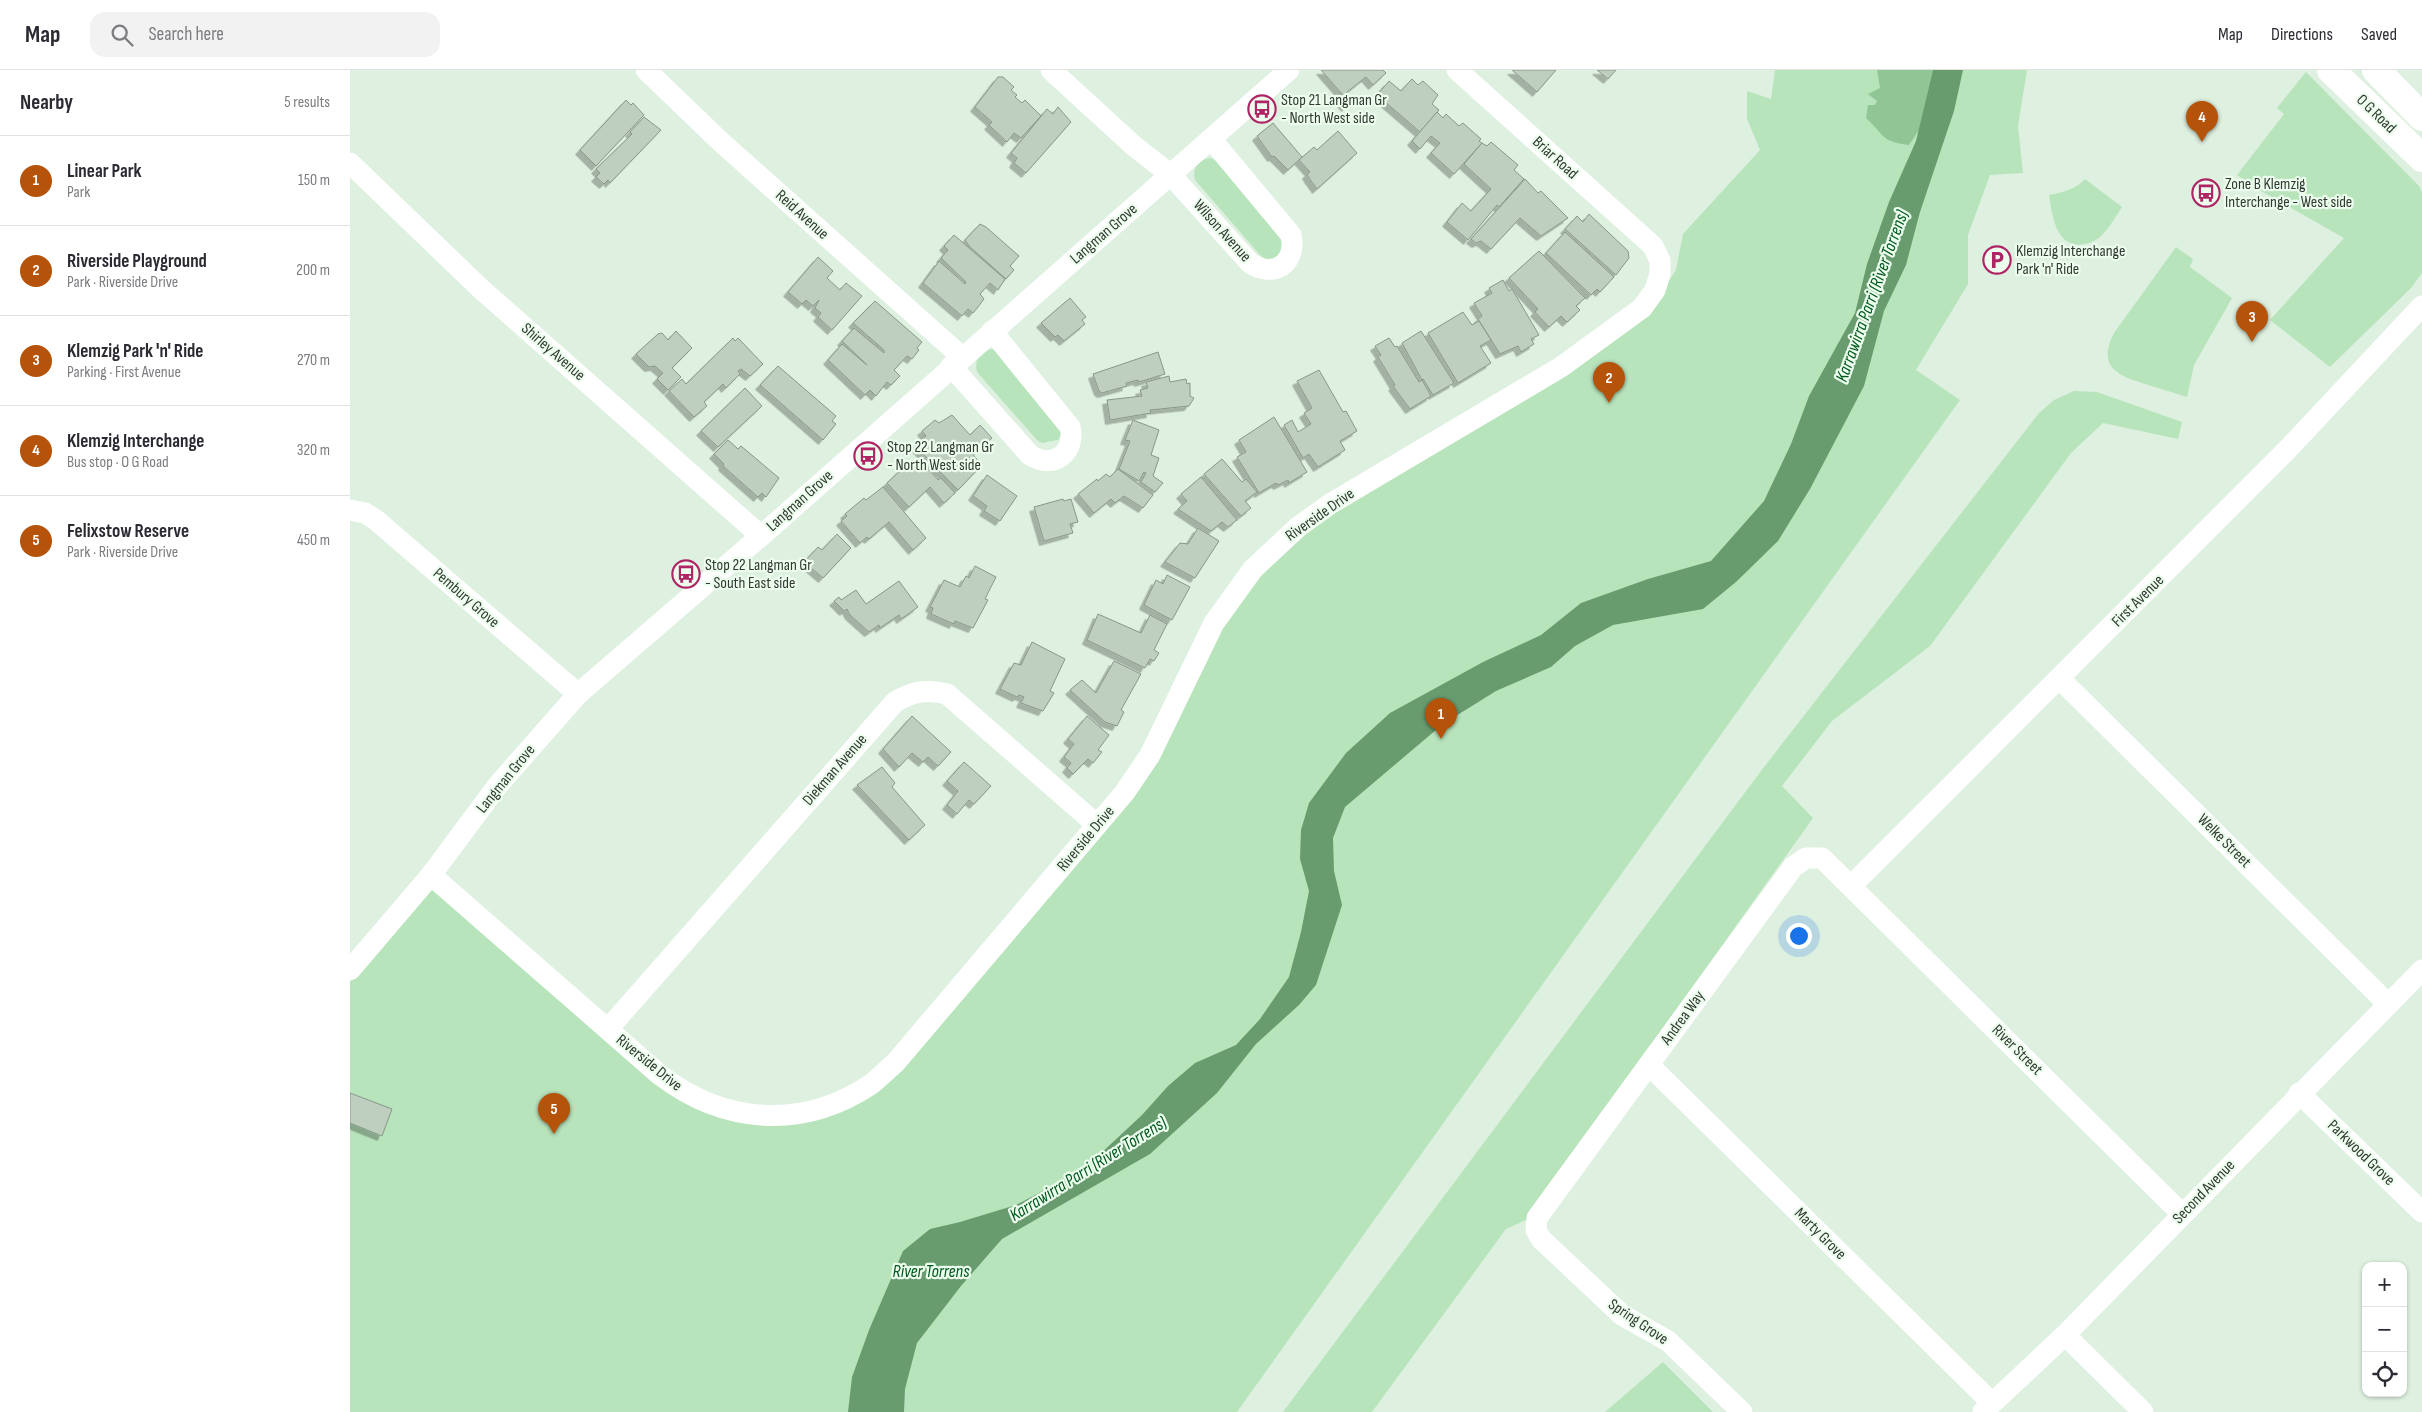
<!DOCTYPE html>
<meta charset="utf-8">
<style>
:root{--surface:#fff;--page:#f2f2f3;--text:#2b2b33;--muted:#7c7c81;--line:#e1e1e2;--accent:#b45309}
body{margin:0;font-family:"Sofia Sans Condensed",sans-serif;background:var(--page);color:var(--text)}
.controls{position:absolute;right:15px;bottom:15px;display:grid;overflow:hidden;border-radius:10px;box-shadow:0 1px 4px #0004}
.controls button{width:45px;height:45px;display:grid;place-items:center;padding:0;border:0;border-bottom:1px solid var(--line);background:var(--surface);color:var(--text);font:25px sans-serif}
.you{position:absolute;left:1448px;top:865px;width:18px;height:18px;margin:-12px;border:4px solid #fff;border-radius:50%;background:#1a73e8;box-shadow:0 0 0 8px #1a73e833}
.badge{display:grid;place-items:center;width:32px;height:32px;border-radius:50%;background:var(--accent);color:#fff;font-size:16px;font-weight:700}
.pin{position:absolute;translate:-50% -41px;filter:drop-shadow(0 1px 2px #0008)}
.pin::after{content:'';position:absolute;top:26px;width:18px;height:15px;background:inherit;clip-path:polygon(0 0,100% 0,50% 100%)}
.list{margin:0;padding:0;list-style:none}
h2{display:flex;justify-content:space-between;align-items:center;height:65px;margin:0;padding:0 20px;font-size:21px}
h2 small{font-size:16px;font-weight:400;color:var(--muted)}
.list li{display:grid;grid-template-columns:32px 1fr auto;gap:15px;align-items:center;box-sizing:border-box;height:90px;padding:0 20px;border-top:1px solid var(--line)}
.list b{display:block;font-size:19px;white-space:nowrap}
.list p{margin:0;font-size:16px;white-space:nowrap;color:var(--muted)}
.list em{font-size:16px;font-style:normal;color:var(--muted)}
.icon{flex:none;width:28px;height:28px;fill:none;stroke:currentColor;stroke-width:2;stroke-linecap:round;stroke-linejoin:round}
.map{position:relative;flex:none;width:2072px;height:1342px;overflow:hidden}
header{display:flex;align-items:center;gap:30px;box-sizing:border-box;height:70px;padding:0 25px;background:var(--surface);border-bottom:1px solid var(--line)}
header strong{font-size:24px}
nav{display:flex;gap:28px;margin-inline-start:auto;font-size:18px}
.search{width:350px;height:45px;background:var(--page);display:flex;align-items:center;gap:12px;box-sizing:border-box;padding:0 18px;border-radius:15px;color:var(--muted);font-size:19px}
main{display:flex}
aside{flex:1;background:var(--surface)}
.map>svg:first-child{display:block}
.green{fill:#b8e4bc}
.forest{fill:#90c696}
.water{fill:#689c6f}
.building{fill:#becfc0;stroke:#879788;filter:url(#shadow)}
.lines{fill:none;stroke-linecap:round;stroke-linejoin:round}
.street{stroke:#fff;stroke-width:21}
.secondary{stroke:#fff;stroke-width:28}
.labels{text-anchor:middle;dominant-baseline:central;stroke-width:4.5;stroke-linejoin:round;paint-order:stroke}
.poi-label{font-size:16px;fill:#323933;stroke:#ecfded;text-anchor:start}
.street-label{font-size:16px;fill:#323933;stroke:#ecfded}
.water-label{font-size:18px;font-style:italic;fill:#00581e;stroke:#ecfded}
</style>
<header>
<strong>Map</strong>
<div class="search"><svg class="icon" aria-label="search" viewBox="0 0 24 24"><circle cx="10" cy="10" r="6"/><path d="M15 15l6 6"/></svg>Search here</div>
<nav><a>Map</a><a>Directions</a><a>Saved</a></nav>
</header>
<main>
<aside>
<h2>Nearby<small>5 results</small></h2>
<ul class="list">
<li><span class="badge">1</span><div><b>Linear Park</b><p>Park</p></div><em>150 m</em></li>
<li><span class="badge">2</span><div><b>Riverside Playground</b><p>Park · Riverside Drive</p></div><em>200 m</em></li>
<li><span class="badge">3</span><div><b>Klemzig Park 'n' Ride</b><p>Parking · First Avenue</p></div><em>270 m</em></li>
<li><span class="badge">4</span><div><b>Klemzig Interchange</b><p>Bus stop · O G Road</p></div><em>320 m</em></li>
<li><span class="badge">5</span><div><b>Felixstow Reserve</b><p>Park · Riverside Drive</p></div><em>450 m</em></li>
</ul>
</aside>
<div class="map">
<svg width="2072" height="1342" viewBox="0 0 2072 1342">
<defs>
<filter id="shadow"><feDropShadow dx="-4.5" dy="4.5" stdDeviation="0" flood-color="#0004"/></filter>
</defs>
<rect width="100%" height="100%" fill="#def0e0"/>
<g class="green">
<polygon points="1425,0 1677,0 1668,56 1673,103 1640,105 1618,165 1618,214 1566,300 1610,330 887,1342 0,1342 0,900 81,805 258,959 381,1041 503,1028 768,741 880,537 936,474 1303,235 1326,200 1333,164 1410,80 1397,49 1397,21 1421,29"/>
<polygon points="1956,2 2069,116 2072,122 2072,203 2061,218 1980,297 1920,250 1994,168 1904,117 1887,105 1934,44 1927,38"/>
<path d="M860,88L869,91L936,168V177L924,189H915L910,185L845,110C842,98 848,90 860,88Z"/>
<path d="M1735,109L1772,137C1766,146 1760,157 1752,165C1747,170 1741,173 1735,174C1706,180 1702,145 1699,125C1713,122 1725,120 1735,109Z"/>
<path d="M1826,177L1843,189L1840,197L1882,228L1844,295L1837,327C1823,323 1809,318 1795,314C1767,305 1747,297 1764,263Z"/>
<path d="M642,279L651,282L713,362L708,370L692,373L687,370L627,302C624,289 630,281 642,279Z"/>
<polygon points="1724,321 1747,322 1832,352 1828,369 1753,353 1721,383 1580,576 1482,651 1432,716 1463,748 1176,1150 1156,1159 1022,1342 933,1342 1411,701 1689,343 1704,330"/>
<polygon points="1313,1292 1363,1342 1255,1342"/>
</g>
<path class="forest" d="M1527,0H1583L1569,60L1559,75C1529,71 1535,65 1516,48L1518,35H1525L1527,31L1518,24L1530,18Z"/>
<polygon class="water" points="1583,0 1613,0 1604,41 1570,142 1556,195 1534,241 1514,316 1460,419 1428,471 1386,512 1353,539 1263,555 1225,576 1201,597 1146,621 1093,654 995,737 983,768 984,801 992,835 966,915 949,935 906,974 867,1023 800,1084 652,1169 611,1216 567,1273 555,1319 554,1342 498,1342 502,1307 519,1260 553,1181 580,1159 610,1152 666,1135 733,1100 792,1045 818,1016 845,993 886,975 910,949 939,907 951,862 959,821 950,789 951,760 959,733 996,683 1040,643 1133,592 1191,565 1231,533 1298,509 1361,491 1414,431 1441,374 1459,326 1505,243 1517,194 1539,132 1566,71"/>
<g class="building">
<polygon points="971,0 1033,0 1036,3 1023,15 1016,7 996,23 1003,30 996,37 988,28 992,24"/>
<polygon points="1162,0 1206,0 1187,22"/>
<polygon points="1247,0 1266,0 1258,9"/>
<polygon points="648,7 653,7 664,17 661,20 667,25 665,27 672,33 675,30 691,46 671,68 664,63 657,72 639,55 642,52 625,37"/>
<polygon points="1062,9 1068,15 1073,11 1088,25 1082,34 1089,40 1070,62 1027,25 1039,11 1051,21"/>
<polygon points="276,30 281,35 283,33 294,45 246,96 230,80"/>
<polygon points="708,37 721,52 676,103 664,93 667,88 661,83 697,39 703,44"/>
<polygon points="1087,42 1093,48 1096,44 1109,56 1113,53 1131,69 1129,71 1132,73 1104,104 1081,83 1090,73 1081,66 1070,79 1062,71"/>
<polygon points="294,47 311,60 260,113 258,110 254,114 246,107 250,103 246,99 282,64 280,62"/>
<polygon points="923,53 952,87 938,100 924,86 922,87 907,66"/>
<polygon points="988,61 1007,83 967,119 959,108 957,104 960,102 949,90 964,77 967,80"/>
<polygon points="1141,72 1168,95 1164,100 1174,109 1149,137 1147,135 1118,170 1097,152 1112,133 1121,141 1141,119 1114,94 1132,73 1137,76"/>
<polygon points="1175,109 1188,123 1191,121 1218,148 1191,166 1170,148 1141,179 1131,171 1126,173 1121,169"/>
<polygon points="1239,144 1278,181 1279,188 1266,205 1215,159 1227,146 1233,152"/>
<polygon points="630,154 636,157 669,186 660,196 664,200 656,209 619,176 615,170"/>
<polygon points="1215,162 1264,207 1250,222 1247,219 1241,225 1196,183"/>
<polygon points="604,165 655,209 648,220 640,213 630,224 634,229 628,237 623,243 618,239 612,246 573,213 589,191 615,214 616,212 591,188 598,180 594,176"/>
<polygon points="1189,181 1235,228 1226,236 1230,240 1217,252 1211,246 1199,257 1185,242 1188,239 1159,208"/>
<polygon points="468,187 483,201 477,208 490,220 496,213 512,226 482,260 468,247 471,243 465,238 469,230 463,236 456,230 452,234 438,222"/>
<polygon points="1153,210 1159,221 1162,219 1189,265 1181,269 1184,274 1171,282 1168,276 1150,284 1128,249 1132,246 1124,233 1142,223 1139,218"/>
<polygon points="720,228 736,247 732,250 735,254 714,271 708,265 705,267 691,253"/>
<polygon points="525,231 572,272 567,278 569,280 562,289 557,286 544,300 550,306 541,315 537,312 526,326 520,320 515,325 478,290 492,274 517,295 492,271 504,258 534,283 534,280 503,253"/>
<polygon points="1113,242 1122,255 1129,251 1141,270 1130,276 1141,293 1108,313 1078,263"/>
<polygon points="326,261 342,278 322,298 331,307 318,320 307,309 313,303 305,296 299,297 286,284 308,264 312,263 318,270"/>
<polygon points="1071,261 1104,313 1083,325 1073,309 1072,310 1052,273"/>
<polygon points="383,268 385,271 388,268 413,294 400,306 391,299 388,301 390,304 376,318 373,314 354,332 357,336 344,347 319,321 332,309 336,314"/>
<polygon points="1039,268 1045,277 1047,276 1069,312 1072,310 1081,326 1060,339 1043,316 1045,315 1028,287 1031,285 1025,276"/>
<polygon points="808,282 815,304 789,312 788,310 776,313 777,316 752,323 749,321 743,304"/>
<polygon points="428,296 486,346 482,351 486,354 473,370 410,315"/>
<polygon points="969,300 993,342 996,341 1007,361 990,371 995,380 968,397 959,384 953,388 934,355 942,350 948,362 961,354 954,343 962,338 947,311"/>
<polygon points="819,306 820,312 836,309 837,314 840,313 840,326 844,328 839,336 800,340 801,343 760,350 757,330 792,326 790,320 798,318 796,312"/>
<polygon points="395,318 412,336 368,377 351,361"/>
<polygon points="602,345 620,365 630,355 642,368 623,385 632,395 608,420 565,376 576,366 572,361 585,350 589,353"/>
<polygon points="924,347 957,402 939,413 938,410 928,415 926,413 909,423 887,387 896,382 889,370"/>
<polygon points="783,350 809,360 801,385 809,388 803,406 813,413 805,422 791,412 796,403 794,402 789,411 769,399 780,371 775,370"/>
<polygon points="378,370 388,379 391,376 429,408 416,427 412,423 408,427 373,396 374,394 364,384"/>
<polygon points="569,388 588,410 591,408 605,423 594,433 580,417 559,437 537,413 560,391 562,394"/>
<polygon points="872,389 892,412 896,409 907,422 895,431 901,438 891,446 854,404"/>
<polygon points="768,399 803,425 793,438 774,426 765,433 761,429 744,443 728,424 747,409 748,411 756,404 760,407"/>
<polygon points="637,405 667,426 650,451 634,441 637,436 623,426"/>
<polygon points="851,407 887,450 878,457 872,452 861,461 828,439 837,431 831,424"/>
<polygon points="533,417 576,468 563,480 539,452 519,469 517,467 510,473 491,451 497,446 495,444 514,428 516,430"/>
<polygon points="713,429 714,431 721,429 728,452 720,454 723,463 694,471 684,437"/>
<polygon points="848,458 869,471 845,508 815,492 830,473 838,474"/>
<polygon points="487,464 501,478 473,508 454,492 468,477 472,480"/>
<polygon points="625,496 646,507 635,529 638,530 623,558 605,551 604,554 581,544 583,538 580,537 594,510 610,517 616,506 619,508"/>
<polygon points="817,505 840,517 822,550 794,535 806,510 813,514"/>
<polygon points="549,511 568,537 551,549 549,545 530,558 529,555 519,562 500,545 497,539 494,541 484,531 489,527 491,530 506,520 516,534"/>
<polygon points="748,544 791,563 800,545 817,554 804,580 809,583 804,591 800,589 795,598 737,570"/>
<polygon points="682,572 715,589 700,621 704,623 693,641 671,633 674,627 669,625 667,627 650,619 664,593 671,595"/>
<polygon points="764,591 791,604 771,640 774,642 767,656 755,652 720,620 732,610 746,623"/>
<polygon points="562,646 601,682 588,696 578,687 573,692 562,683 549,697 533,679"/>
<polygon points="737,646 759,665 748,680 752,682 743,693 738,689 723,704 717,698 721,693 714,687 724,674 718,669"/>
<polygon points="614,692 641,716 624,734 619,730 607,744 597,735 608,721 597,711"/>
<polygon points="532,697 545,713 542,717 575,755 559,770 507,715"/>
<polygon points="0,1023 42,1039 32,1066 0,1053"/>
</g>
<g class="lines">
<g class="street">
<polyline points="296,0 371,72 612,287"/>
<path d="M701,0L784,76L821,105L900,193C924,209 947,193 941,165L862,70"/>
<polyline points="0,93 131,219 411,466"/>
<path d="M601,296L680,385C703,400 726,383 720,357L642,261"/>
<polyline points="0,440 15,443 26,450 228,624"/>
<polyline points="1710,609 2038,934"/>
<path d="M81,805L310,1005C374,1054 452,1060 520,1015C529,1008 538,999 546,992L775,722L800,685L864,553L903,499L948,457L980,434L1211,297L1292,238L1305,220L1310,204V191L1303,176L1107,0"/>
<polyline points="1501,816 1936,381 2072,236"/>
<polyline points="0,900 81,805 148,715 228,624 411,466 939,0"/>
<path d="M258,959L545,632C563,621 578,619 597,624L747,755"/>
<polyline points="1299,995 1642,1333"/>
<polyline points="1949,1023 2072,1142"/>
<polyline points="1715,1265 1793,1342"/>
<polyline points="1392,1342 1318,1271 1272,1245 1191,1169 1186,1160 1187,1148 1443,797 1456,788 1472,788 1832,1144"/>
<polyline points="1633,1342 1715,1265 2072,900"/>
</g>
<g class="secondary">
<polyline points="1981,0 2072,88"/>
<polyline points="2026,0 2072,47"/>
</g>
</g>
<defs>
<g id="bus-ring" transform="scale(1.4375)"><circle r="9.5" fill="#ecfded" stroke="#ae2465" stroke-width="1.5"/><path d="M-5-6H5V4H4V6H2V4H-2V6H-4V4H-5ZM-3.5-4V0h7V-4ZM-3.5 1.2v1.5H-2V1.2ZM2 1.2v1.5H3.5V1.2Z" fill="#ae2465"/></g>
<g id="parking-ring" transform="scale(1.4375)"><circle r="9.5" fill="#ecfded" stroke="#ae2465" stroke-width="1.5"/><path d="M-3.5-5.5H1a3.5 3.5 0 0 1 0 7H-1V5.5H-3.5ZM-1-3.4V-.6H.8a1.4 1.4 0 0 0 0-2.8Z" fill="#ae2465"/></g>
</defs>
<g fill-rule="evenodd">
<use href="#bus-ring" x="912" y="39"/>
<use href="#bus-ring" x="1856" y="123"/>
<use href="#parking-ring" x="1647" y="190"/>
<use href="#bus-ring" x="518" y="386"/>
<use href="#bus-ring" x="336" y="504"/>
</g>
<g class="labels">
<g class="poi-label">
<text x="931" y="30">Stop 21 Langman Gr<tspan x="931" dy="18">- North West side</tspan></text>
<text x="1875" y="114">Zone B Klemzig<tspan x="1875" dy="18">Interchange - West side</tspan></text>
<text x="1666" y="181">Klemzig Interchange<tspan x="1666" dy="18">Park 'n' Ride</tspan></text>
<text x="537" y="377">Stop 22 Langman Gr<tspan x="537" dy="18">- North West side</tspan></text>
<text x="355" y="495">Stop 22 Langman Gr<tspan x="355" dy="18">- South East side</tspan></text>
</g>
<g class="street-label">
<text transform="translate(2026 44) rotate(44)">O G Road</text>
<text transform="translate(1205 88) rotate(42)">Briar Road</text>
<text transform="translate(452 145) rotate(42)">Reid Avenue</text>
<text transform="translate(872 161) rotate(48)">Wilson Avenue</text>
<text transform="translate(754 164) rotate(-41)">Langman Grove</text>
<text transform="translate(203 282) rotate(41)">Shirley Avenue</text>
<text transform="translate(450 431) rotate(-42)">Langman Grove</text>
<text transform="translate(970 445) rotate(-35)">Riverside Drive</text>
<text transform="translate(116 528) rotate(41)">Pembury Grove</text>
<text transform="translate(1788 531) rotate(-45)">First Avenue</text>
<text transform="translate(485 700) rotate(-49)">Diekman Avenue</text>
<text transform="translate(156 709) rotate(-51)">Langman Grove</text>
<text transform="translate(736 769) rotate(-50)">Riverside Drive</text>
<text transform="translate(1874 771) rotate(45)">Welke Street</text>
<text transform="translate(1333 948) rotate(-54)">Andrea Way</text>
<text transform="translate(1667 980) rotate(45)">River Street</text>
<text transform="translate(299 993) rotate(39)">Riverside Drive</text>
<text transform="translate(2011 1083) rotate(44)">Parkwood Grove</text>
<text transform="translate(1854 1122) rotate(-46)">Second Avenue</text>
<text transform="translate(1470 1164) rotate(45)">Marty Grove</text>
<text transform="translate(1288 1252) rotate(34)">Spring Grove</text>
</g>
<g class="water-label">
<text transform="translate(1522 226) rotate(-70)">Karrawirra Parri (River Torrens)</text>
<text transform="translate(738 1099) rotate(-32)">Karrawirra Parri (River Torrens)</text>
<text x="581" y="1201">River Torrens</text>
</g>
</g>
</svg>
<div class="controls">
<button>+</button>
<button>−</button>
<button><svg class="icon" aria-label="locate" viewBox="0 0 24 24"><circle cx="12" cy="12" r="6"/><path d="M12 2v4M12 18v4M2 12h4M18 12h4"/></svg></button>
</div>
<div class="you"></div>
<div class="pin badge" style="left:1091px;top:669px">1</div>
<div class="pin badge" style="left:1259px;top:333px">2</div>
<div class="pin badge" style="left:1902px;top:272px">3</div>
<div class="pin badge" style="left:1852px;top:72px">4</div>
<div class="pin badge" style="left:204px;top:1064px">5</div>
</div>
</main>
